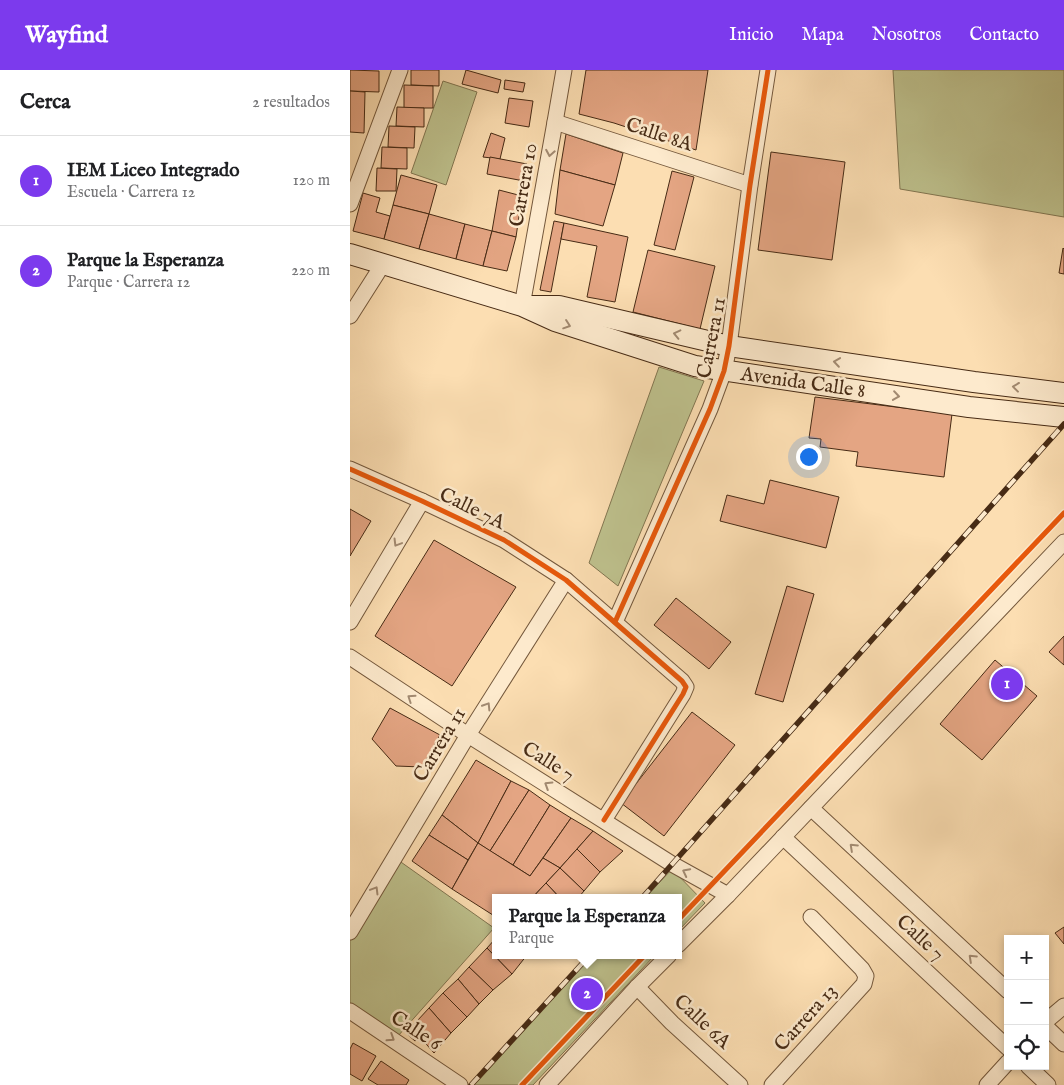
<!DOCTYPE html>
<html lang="es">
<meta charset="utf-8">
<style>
:root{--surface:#fff;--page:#f6f6f6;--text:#202124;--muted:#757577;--line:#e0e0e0;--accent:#7c3aed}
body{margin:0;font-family:"IM FELL English",serif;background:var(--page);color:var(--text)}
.controls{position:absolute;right:15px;bottom:15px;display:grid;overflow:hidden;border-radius:0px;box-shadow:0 2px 8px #0003}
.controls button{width:45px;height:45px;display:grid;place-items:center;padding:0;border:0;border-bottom:1px solid var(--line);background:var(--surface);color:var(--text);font:25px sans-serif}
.you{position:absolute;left:458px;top:386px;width:18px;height:18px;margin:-12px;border:4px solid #fff;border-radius:50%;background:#1a73e8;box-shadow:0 0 0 8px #1a73e833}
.badge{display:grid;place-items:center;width:32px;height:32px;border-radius:50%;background:var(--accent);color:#fff;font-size:16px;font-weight:700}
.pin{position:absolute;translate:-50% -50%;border:2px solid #fff;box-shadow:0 1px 5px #0006}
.popup{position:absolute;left:142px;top:824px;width:190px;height:65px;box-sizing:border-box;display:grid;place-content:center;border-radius:0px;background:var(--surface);filter:drop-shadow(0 1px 4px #0005);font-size:16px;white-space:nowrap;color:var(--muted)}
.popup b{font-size:19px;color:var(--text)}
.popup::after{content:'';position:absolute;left:50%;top:100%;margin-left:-10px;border:10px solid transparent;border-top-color:var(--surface)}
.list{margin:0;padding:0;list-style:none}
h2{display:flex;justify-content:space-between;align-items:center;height:65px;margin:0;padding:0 20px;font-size:21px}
h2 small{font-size:16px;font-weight:400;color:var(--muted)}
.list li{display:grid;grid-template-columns:32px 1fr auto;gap:15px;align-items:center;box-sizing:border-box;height:90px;padding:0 20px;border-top:1px solid var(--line)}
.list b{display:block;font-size:19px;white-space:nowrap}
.list p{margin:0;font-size:16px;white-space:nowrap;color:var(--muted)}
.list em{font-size:16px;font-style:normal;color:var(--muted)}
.icon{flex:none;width:28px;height:28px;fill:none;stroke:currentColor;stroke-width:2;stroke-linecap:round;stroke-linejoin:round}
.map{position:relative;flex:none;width:714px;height:1015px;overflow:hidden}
header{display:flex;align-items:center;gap:30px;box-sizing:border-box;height:70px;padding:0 25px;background:var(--accent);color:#fff}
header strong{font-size:24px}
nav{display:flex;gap:28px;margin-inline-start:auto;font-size:18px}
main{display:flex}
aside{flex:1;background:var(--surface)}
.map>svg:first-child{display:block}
.green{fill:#bec18d;stroke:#827651}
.building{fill:#e4a583;stroke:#472b15}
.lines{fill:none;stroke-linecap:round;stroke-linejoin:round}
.minor-casing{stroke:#74583c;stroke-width:17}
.secondary-casing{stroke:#472b15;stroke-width:22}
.minor{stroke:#fdeacd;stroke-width:15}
.secondary{stroke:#fdeacd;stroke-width:20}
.rail-casing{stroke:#472b15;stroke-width:5.5}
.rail{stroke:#fdeacd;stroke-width:4;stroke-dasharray:11;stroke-linecap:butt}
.cycleway-casing{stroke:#fdeacd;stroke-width:8}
.cycleway{stroke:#e8590c;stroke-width:5}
.oneway{stroke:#a28a71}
.labels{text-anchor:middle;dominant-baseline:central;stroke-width:5;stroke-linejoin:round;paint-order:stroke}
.street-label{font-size:20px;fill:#472b15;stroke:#fdeacd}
</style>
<header>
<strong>Wayfind</strong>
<nav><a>Inicio</a><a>Mapa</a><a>Nosotros</a><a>Contacto</a></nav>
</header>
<main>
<aside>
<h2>Cerca<small>2 resultados</small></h2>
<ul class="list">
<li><span class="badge">1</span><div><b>IEM Liceo Integrado</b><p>Escuela · Carrera 12</p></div><em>120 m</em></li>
<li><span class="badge">2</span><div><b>Parque la Esperanza</b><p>Parque · Carrera 12</p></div><em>220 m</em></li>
</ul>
</aside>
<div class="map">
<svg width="714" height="1015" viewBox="0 0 714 1015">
<rect width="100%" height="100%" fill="#fcdeb2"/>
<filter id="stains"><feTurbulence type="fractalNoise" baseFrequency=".004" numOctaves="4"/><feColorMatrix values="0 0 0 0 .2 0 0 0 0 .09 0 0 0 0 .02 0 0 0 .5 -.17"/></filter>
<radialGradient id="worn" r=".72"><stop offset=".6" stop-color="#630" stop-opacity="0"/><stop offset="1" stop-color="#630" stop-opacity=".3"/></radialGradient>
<g class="green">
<polygon points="543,0 714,0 714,147 550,119"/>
<polygon points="93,11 127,22 96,115 61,103"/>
<polygon points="309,297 354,311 268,516 239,493"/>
<polygon points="48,790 144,858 48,966 0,936 0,868"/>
<polygon points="322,799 355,833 328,861 328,828 295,828"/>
<polygon points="241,885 305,885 183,1015 119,1015"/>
</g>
<g class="building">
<polygon points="0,0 29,1 29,22 0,21"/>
<polygon points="61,0 89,0 89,16 61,15"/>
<polygon points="116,0 151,10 148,23 112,14"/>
<polygon points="236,0 358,0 346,80 264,53 229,44"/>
<polygon points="155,10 175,13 173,22 154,19"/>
<polygon points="54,15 83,16 83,38 54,38"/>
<polygon points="0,21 15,22 14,63 0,62"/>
<polygon points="159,28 183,31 179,57 155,53"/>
<polygon points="47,37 74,38 74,57 46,56"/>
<polygon points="39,56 65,57 64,78 38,77"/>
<polygon points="141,63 155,68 150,89 133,87"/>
<polygon points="216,64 273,83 265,115 210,100"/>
<polygon points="32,77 57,78 57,99 31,98"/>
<polygon points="421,82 495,92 482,190 408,180"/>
<polygon points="140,87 177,94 174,111 137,104"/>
<polygon points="27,98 47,99 46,121 26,121"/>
<polygon points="210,100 265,115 253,156 205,144"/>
<polygon points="322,101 344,107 325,180 304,175"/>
<polygon points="51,105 87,115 79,144 43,135"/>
<polygon points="149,120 172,126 166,167 142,161"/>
<polygon points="13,123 30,128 26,142 40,146 34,169 3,161"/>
<polygon points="43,135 79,144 69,179 34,169"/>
<polygon points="79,144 115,154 106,189 69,179"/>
<polygon points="204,151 214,153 201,222 190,220"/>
<polygon points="214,153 278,167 265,232 237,227 247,176 211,169"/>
<polygon points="115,154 142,161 133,196 106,189"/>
<polygon points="142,161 166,167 157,201 133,196"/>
<polygon points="713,178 714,179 714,204 709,203"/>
<polygon points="298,180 365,196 350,259 283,242"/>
<polygon points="465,327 602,344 594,407 506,396 508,382 470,377 471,369 459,368"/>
<polygon points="420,410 489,427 476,478 370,451 377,425 414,434"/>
<polygon points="0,439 21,451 0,486"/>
<polygon points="84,470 166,517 102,616 25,566"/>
<polygon points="437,516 464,524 433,632 405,624"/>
<polygon points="326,528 381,572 359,599 304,555"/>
<polygon points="714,566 714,595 699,582"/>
<polygon points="645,590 687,626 632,690 590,654"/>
<polygon points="40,638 90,665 72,697 46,696 22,669"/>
<polygon points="342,642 385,675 314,766 271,733"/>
<polygon points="126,690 161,711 128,773 92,745"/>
<polygon points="161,711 179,720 140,781 128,773"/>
<polygon points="179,720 200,735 163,795 140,781"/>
<polygon points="200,735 221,748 180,806 163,795"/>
<polygon points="92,745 128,773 118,790 79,765"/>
<polygon points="221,748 243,761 210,798 193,788"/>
<polygon points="243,761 273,781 250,802 227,779"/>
<polygon points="79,765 118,790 102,819 62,791"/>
<polygon points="128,773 180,806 193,788 210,798 182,828 146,828 146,847 102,819"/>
<polygon points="227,779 250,802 234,821 210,798"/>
<polygon points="210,798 234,821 228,828 210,828 196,813"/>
<polygon points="196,813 210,828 182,828"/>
<polygon points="714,857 714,874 705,863"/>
<polygon points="146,868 146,885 177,885 162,904 137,878"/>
<polygon points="137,878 162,904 143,920 119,897"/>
<polygon points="119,897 143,920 129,934 108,909"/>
<polygon points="108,909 129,934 117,947 93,923"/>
<polygon points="93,923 117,947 101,963 79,938"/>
<polygon points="79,938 101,963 84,983 70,967 65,971 56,963"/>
<polygon points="3,973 26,986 12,1011 0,1004 0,979"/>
<polygon points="31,991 59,1010 56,1015 28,1015 18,1009"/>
</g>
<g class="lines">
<g class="minor-casing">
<g id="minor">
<polyline points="205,52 400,115"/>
<polyline points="0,134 50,0"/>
<polyline points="172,236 205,52 214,0"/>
<polyline points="0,246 33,194"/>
<polyline points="0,399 72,431 154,470 216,510 332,611 336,617 333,624 254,750"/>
<polyline points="0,552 72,431"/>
<polyline points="265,552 360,339 374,301 379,276 400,115 418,0"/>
<polyline points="0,587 118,665 322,794 378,825"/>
<polyline points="461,738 658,921"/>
<polyline points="433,767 658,978"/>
<polyline points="0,862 118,665 216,510"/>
<polyline points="328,875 378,825 714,472"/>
<polyline points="287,917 322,953 390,1015"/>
<polyline points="0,941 110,1015"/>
<polyline points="695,952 714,936"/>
<polyline points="695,956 714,974"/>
<polyline points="678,996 698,1015"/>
<polyline points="197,1015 287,917 319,885"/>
<polyline points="422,1015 514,914 516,906 512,899 461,847"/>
<polyline points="637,1015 658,992"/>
</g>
</g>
<g class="secondary-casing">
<g id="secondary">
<polyline points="0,184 172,236 205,251 345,296 619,337 714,347"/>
<polyline points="179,236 209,236 379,276 624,312 714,323"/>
</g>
</g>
<use href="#minor" class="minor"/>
<use href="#secondary" class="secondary"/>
<g class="rail-casing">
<g id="rail">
<polyline points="292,828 714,354"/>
<polyline points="121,1015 240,885"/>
</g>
</g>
<use href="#rail" class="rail"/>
<g class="cycleway-casing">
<g id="cycleway">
<polyline points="0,399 72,431 154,470 216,510 332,611 336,617 333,624 254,750"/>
<polyline points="265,552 360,339 374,301 379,276 400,115 418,0"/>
<polyline points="328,850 714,443"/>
<polyline points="172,1015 295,885"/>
</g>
</g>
<use href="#cycleway" class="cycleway"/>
</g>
<defs><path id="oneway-chevron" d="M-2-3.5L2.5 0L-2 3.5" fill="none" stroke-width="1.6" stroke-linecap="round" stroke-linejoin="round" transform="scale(1.25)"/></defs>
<g class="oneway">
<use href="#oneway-chevron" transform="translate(200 83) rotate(100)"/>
<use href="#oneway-chevron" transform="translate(217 255) rotate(19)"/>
<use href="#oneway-chevron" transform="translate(327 264) rotate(-167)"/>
<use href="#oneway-chevron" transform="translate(487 292) rotate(-172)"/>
<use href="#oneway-chevron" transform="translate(666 317) rotate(-173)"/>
<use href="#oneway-chevron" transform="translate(546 326) rotate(8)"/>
<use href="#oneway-chevron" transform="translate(47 473) rotate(121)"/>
<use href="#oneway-chevron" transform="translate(61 628) rotate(-146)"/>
<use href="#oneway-chevron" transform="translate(137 636) rotate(-58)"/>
<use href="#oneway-chevron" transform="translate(198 715) rotate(-148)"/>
<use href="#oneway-chevron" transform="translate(503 777) rotate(-137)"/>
<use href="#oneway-chevron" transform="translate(336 802) rotate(-153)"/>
<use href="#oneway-chevron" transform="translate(25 820) rotate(-59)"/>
<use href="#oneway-chevron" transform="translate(622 888) rotate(-137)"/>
<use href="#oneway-chevron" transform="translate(41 968) rotate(33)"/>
</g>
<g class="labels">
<g class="street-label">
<text transform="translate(309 65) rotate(18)">Calle 8A</text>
<text transform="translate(174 115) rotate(-80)">Carrera 10</text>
<text transform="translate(362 268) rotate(-79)">Carrera 11</text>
<text transform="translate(453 313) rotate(8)">Avenida Calle 8</text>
<text transform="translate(122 439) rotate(26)">Calle 7A</text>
<text transform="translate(90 675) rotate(-59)">Carrera 11</text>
<text transform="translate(198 692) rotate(32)">Calle 7</text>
<text transform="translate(570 868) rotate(43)">Calle 7</text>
<text transform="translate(456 948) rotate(-48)">Carrera 13</text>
<text transform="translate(352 952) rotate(43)">Calle 6A</text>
<text transform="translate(66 961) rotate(33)">Calle 6</text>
</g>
</g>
<rect width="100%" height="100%" filter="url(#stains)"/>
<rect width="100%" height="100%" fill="url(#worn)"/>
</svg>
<div class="controls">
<button>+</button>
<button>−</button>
<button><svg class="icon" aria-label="locate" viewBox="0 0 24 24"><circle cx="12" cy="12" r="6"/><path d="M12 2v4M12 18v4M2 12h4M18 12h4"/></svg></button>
</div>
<div class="you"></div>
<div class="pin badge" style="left:657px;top:614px">1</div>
<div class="pin badge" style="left:237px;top:924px">2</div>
<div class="popup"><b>Parque la Esperanza</b>Parque</div>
</div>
</main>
